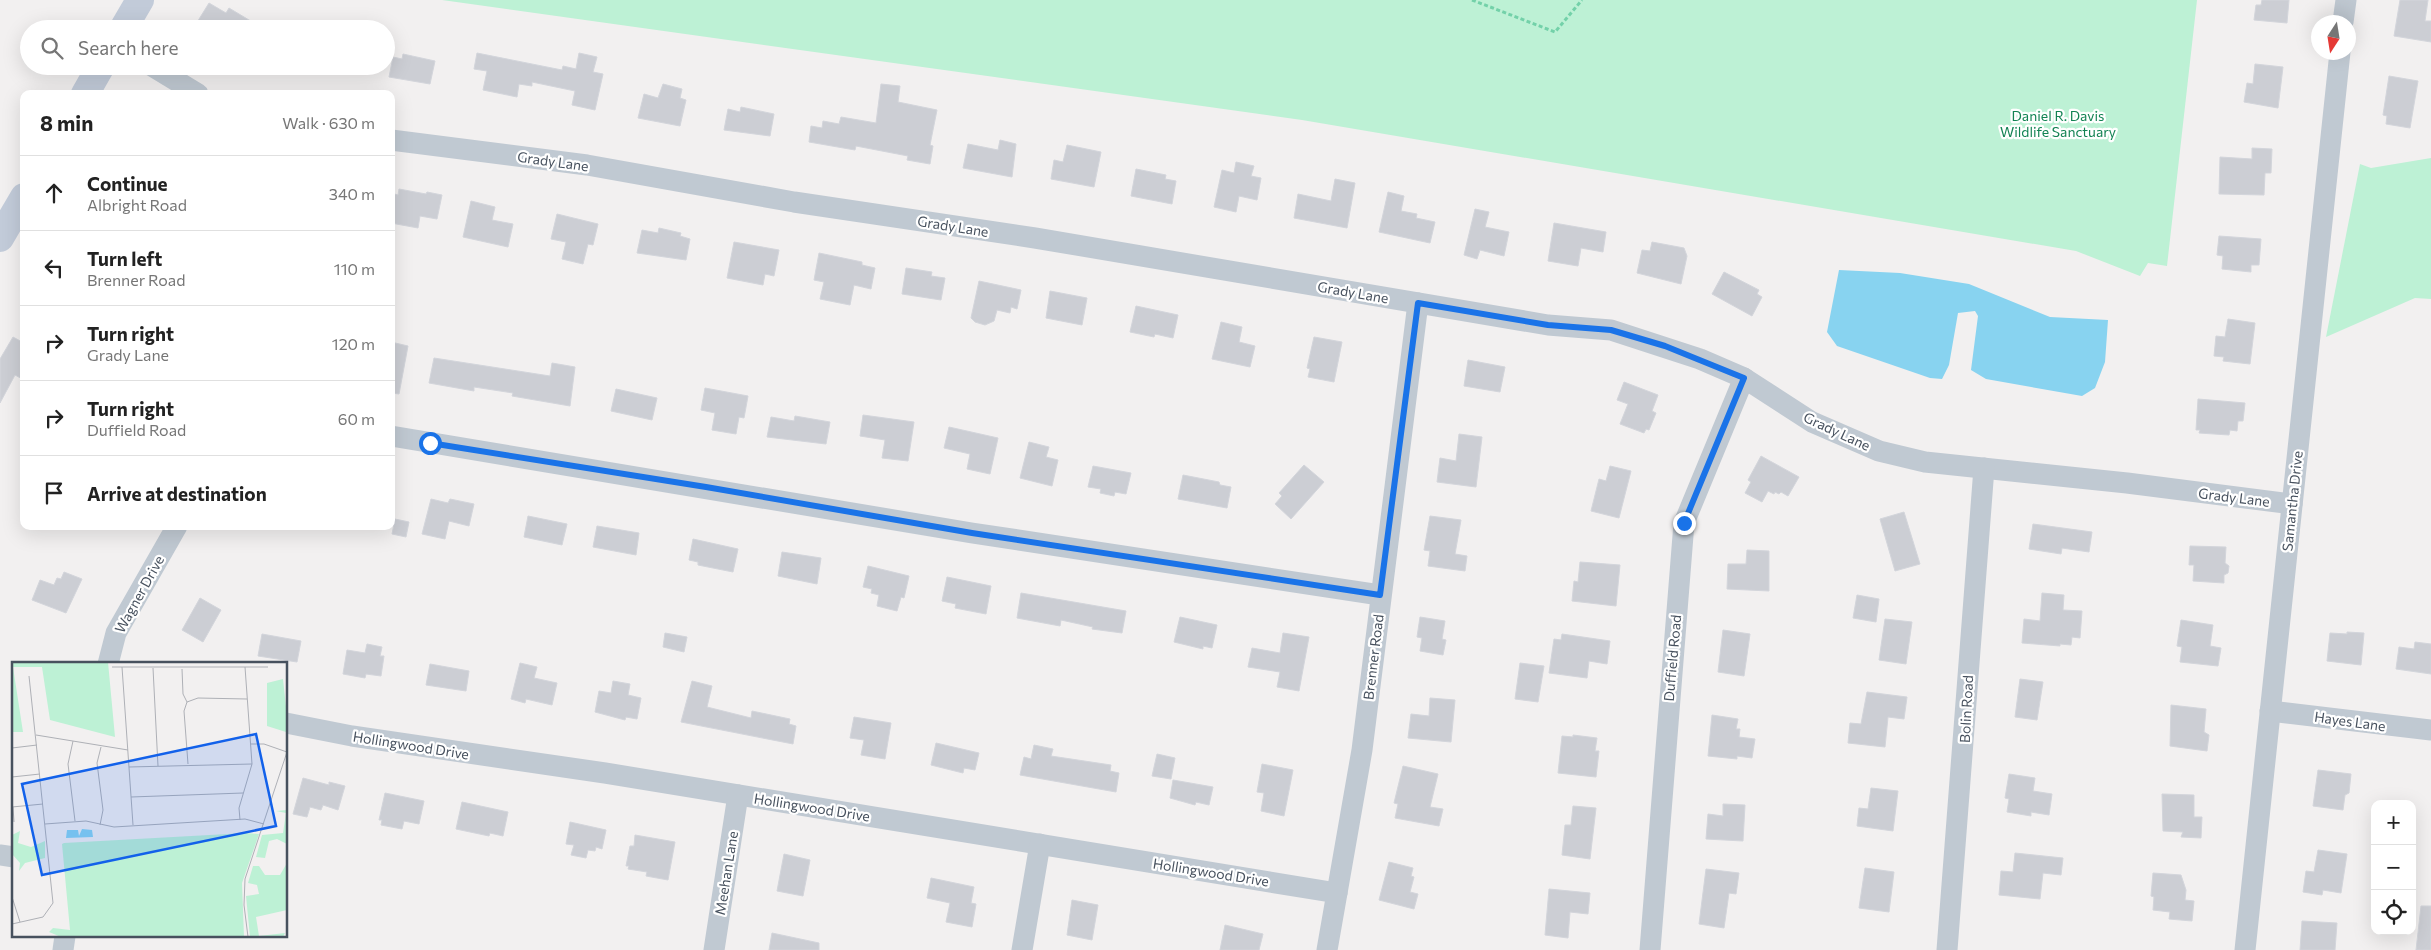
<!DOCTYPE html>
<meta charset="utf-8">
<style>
:root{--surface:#fff;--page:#f6f6f6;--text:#222;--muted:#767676;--line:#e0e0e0}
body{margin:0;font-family:Commissioner,sans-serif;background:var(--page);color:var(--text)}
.controls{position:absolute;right:15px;bottom:15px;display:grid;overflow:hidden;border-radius:10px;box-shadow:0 5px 20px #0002}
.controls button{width:45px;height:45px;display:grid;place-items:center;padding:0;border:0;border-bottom:1px solid var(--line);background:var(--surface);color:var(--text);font:25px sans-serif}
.compass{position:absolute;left:2311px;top:15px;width:45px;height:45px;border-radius:50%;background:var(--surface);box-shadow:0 5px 20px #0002;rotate:192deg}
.stop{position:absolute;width:15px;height:15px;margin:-11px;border:4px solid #1a73e8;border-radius:50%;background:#fff}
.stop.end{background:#1a73e8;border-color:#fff;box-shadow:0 1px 5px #0008}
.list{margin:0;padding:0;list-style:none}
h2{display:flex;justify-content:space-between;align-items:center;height:65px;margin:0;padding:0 20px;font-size:21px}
h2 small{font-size:16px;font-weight:400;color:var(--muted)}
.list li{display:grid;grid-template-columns:32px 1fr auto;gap:15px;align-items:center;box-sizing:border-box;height:75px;padding:0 20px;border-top:1px solid var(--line)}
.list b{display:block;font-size:19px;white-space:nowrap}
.list p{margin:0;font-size:16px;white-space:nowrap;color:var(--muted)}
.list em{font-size:16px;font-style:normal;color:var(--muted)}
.icon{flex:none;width:28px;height:28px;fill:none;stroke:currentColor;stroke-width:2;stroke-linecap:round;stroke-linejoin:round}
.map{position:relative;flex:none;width:2431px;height:950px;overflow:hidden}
.search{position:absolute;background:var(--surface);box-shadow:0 5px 20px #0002;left:20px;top:20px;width:375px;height:55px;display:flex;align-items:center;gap:12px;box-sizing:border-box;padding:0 18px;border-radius:28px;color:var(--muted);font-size:19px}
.panel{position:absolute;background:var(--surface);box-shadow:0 5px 20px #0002;left:20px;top:90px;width:375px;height:440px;border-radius:10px}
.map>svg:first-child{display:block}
.green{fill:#bdf1d5}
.water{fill:#88d3f0}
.building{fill:#ccced4;stroke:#d3d5db}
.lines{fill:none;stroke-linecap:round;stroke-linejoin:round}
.path{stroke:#73d1a9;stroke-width:3;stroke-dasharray:4 2.5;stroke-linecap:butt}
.street{stroke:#c0c9d2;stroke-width:21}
.secondary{stroke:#c2cbd9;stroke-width:28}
.route{stroke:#1a73e8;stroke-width:6}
.labels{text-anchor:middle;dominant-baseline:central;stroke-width:4.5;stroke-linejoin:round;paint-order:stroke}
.park-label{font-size:14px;fill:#138353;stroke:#fff}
.street-label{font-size:14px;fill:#47515e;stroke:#fff}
.inset-road{fill:none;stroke:#aeb0b6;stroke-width:1}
.view{fill:#1261ea;fill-opacity:0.15;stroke:#1261ea;stroke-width:2.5}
.inset-edge{fill:none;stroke:#47515e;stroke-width:2.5}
</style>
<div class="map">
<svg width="2431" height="950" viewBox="0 0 2431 950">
<rect width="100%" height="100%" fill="#f2f0f0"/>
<g class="green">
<polygon points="442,0 2197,0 2167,266 2148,263 2140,276 2076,251 1302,120"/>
<polygon points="2431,158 2431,299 2415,298 2326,337 2360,164 2371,168"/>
</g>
<polygon class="water" points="1839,270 1900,273 1969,284 2050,317 2108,320 2105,362 2095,388 2082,396 1986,379 1971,370 1978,316 1975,311 1958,313 1949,365 1942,379 1930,378 1837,346 1827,332"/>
<g class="building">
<polygon points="2262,0 2289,0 2287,23 2254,20 2256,5 2261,5"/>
<polygon points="2400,0 2428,0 2425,21 2431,21 2431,42 2394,36"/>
<polygon points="209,3 226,13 229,8 264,29 205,29 196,24"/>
<polygon points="477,53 562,70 563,66 576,69 579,53 597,57 593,72 603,74 595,110 572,105 575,91 532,82 532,86 519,84 517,97 483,90 487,71 474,69"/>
<polygon points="403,54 435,61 430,84 389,77 393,57 402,59"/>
<polygon points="2255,64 2283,67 2278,108 2244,102 2247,83 2253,84"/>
<polygon points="2389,76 2418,81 2410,128 2386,124 2387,116 2383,115"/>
<polygon points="663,84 682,89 680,98 686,100 680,126 638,118 644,94 658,98"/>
<polygon points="881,84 900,86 898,102 937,110 930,145 933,146 930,164 907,160 908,156 856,146 855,150 809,142 811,126 822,128 823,121 839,124 841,117 876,123"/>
<polygon points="741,107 774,114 770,136 724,130 728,109 740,112"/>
<polygon points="1000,140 1016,144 1012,177 963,168 968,144 998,150"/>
<polygon points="1067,145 1101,152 1094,187 1051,179 1054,160 1063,162"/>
<polygon points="2252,148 2272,149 2271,173 2265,173 2264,195 2219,194 2220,157 2252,159"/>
<polygon points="1236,162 1254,166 1251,176 1261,178 1257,200 1239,196 1236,212 1214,207 1222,170 1234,173"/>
<polygon points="1136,169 1166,175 1165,179 1176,181 1172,204 1131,196"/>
<polygon points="1335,179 1355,183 1347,228 1294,218 1298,194 1331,201"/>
<polygon points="399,189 426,194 427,192 442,195 437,219 420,216 418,228 391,223 391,193 398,195"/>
<polygon points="1388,192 1404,196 1401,211 1417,214 1416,218 1435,222 1430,243 1379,232"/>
<polygon points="471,201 495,207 492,220 513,224 508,247 463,237"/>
<polygon points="1475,209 1489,212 1485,227 1509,232 1504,256 1480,250 1477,259 1464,255"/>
<polygon points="557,214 598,224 593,245 588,244 583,264 562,259 566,242 551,239"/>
<polygon points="1554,223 1606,232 1603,252 1581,248 1578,266 1548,261"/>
<polygon points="659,228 681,233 680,236 690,239 686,260 637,253 642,230 658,233"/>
<polygon points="2219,236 2261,239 2259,265 2251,265 2251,272 2222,269 2223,256 2217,255"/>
<polygon points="734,242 779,250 774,276 765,274 763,285 727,278"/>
<polygon points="1652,242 1684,248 1687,256 1681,284 1637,273 1642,250 1650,251"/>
<polygon points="819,253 862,262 862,265 875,268 871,289 854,285 850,305 820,299 824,282 814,280"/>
<polygon points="906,268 932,272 931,276 945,278 941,300 902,294"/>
<polygon points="1724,272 1759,290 1757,294 1762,297 1752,316 1712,294"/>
<polygon points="979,281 1021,290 1017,309 1011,307 1010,313 997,310 994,321 985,325 975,322 971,318"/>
<polygon points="1050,291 1087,298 1082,325 1046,318"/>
<polygon points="1136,306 1178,315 1173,338 1155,334 1154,337 1130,332"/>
<polygon points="2228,319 2255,323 2250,364 2223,361 2224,357 2214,356 2216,336 2225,337"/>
<polygon points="1221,322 1242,327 1239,342 1255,346 1250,367 1212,359"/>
<polygon points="13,337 24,343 24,380 15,375 0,403 0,359"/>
<polygon points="1314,337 1342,342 1334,382 1308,377 1310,369 1307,368"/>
<polygon points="391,342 408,346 399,394 391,393"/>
<polygon points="434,358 550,376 552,363 575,367 570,406 512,396 513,393 474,387 474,391 429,383"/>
<polygon points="1468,360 1505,367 1500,392 1464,386"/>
<polygon points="1624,382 1658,395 1652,411 1656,413 1649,430 1646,429 1644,433 1620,424 1628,404 1617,400"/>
<polygon points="705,388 748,396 744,418 739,417 736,434 712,430 715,413 701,410"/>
<polygon points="616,389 657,398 652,420 611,411"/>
<polygon points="2198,399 2245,403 2243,421 2238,421 2237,431 2230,430 2229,435 2199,433 2200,430 2196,430"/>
<polygon points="863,415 914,422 908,461 882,458 885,440 860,436"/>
<polygon points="795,416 830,422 826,444 767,437 771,417 794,421"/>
<polygon points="949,427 998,438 990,474 967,469 970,454 944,448"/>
<polygon points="1459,434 1482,437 1476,487 1437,482 1440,458 1456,461"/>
<polygon points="1029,442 1049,447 1046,457 1058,460 1052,486 1020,478"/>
<polygon points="1761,456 1799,477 1788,496 1781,492 1779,494 1775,492 1774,494 1768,491 1762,502 1745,493 1751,482 1748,480"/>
<polygon points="1304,465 1324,482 1291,519 1275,504 1282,496 1279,493"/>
<polygon points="1093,466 1131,473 1126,494 1115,492 1114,496 1100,493 1101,489 1088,487"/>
<polygon points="1610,466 1631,471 1619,518 1591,511 1599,479 1606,481"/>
<polygon points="1183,475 1219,482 1220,485 1231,487 1227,508 1178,499"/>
<polygon points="431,499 448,503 450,499 474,504 469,526 449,521 445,539 422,534"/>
<polygon points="1904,512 1920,564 1895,571 1880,519"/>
<polygon points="528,516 567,524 562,545 524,537"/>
<polygon points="1430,516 1461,520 1455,554 1467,556 1465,571 1428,566 1430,551 1424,550"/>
<polygon points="395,519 409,522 406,537 392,534"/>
<polygon points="2033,524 2092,532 2089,552 2062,548 2061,554 2029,549"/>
<polygon points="597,526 639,533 636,555 593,547"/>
<polygon points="693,539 738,549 733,572 698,565 698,562 689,560"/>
<polygon points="2190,546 2226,547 2225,563 2229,566 2228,573 2224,575 2224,583 2193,581 2194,565 2189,565"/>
<polygon points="1747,550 1769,551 1769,591 1727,589 1728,564 1746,564"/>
<polygon points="782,552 821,558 817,584 778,576"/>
<polygon points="1580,562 1620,565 1616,606 1572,601 1574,581 1578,582"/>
<polygon points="868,566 909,576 904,598 901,597 897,611 877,606 879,595 871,593 872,589 863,587"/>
<polygon points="64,572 82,579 66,613 32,600 40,580 54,585 57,578 61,579"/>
<polygon points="947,577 991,586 986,614 955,608 956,604 942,601"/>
<polygon points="1021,593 1126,611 1122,633 1092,629 1093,627 1061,620 1060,626 1017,618"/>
<polygon points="2042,593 2064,595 2063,610 2082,611 2080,638 2072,637 2071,645 2060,644 2060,646 2022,643 2024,619 2040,621"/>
<polygon points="1857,595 1879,599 1876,622 1853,618"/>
<polygon points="200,598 221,610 203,642 182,630"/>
<polygon points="1180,617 1217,625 1212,648 1203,646 1203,649 1174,642"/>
<polygon points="1420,617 1445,621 1442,639 1446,640 1443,655 1420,651 1422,638 1417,637"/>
<polygon points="1885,619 1912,622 1906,664 1879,660"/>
<polygon points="2181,620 2213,625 2210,646 2221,648 2218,666 2180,662 2182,647 2177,646"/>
<polygon points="1723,630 1750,634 1744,676 1718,672"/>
<polygon points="2347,632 2364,633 2361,665 2327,661 2330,633 2347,634"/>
<polygon points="665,633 687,637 684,652 663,647"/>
<polygon points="1283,633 1309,637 1299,691 1277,687 1280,672 1248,667 1252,648 1280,653"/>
<polygon points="262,634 301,641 297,662 258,656"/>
<polygon points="1562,634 1610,641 1607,664 1589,661 1587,678 1549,673 1554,639 1561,640"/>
<polygon points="2415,642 2431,644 2431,674 2396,669 2399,647 2414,649"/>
<polygon points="367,644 382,647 380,656 384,656 381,676 366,674 365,678 343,674 347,650 365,653"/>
<polygon points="520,663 537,667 534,678 557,683 552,705 526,699 525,703 511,699"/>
<polygon points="1520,663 1544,666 1538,702 1515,699"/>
<polygon points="430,664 469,671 466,691 426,685"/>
<polygon points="2020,679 2043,682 2037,720 2015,717"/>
<polygon points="613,681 630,684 628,695 641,698 637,719 626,717 625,720 595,712 599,691 611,693"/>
<polygon points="692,681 712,686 707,707 751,718 752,711 790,719 789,724 796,726 793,744 681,722"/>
<polygon points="1867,692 1907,697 1904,719 1888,717 1885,747 1848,743 1850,723 1861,724"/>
<polygon points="1430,698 1455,700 1451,742 1408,738 1411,714 1429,716"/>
<polygon points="2171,705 2206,709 2204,732 2209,735 2207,751 2170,746"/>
<polygon points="1712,715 1738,719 1736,729 1740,729 1739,737 1755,739 1752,758 1737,756 1737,759 1708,756"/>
<polygon points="854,717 891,723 885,759 861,755 864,740 850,738"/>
<polygon points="1573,735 1597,738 1595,751 1599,751 1596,777 1558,773 1562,736 1573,737"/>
<polygon points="936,743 979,753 975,770 964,768 963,773 931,765"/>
<polygon points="1034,745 1053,749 1051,756 1111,765 1110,771 1119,773 1116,792 1020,775 1024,757 1031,759"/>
<polygon points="1157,754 1175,758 1171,779 1152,776"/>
<polygon points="1262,764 1293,770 1284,816 1261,811 1264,793 1257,792"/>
<polygon points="1403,766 1438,774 1430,807 1443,809 1439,826 1395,818 1398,804 1394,803"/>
<polygon points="2318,770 2351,774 2349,793 2345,795 2343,810 2313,806"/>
<polygon points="2009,774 2035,778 2033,791 2052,794 2049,815 2031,812 2031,816 2007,812 2009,799 2005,798"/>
<polygon points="303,778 329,785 329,782 345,786 338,810 323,805 321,810 310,807 307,817 293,814"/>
<polygon points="1173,780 1213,787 1209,805 1196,802 1195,805 1170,798"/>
<polygon points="1871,788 1898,791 1893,831 1857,826 1859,808 1868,809"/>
<polygon points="385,793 424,801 419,824 404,821 402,829 381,825 382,820 379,820"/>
<polygon points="2162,794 2194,795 2194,817 2202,817 2201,838 2181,837 2183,832 2163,831"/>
<polygon points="462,802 508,812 503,836 490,833 489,836 456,829"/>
<polygon points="1723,804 1745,805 1743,841 1706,839 1708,814 1723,816"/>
<polygon points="1573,806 1596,808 1590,859 1562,855 1565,825 1571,825"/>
<polygon points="570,822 606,830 602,849 596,847 595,851 588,850 586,858 571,855 574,845 566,844"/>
<polygon points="635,835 675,842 668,880 646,876 647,872 628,869 629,866 626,866 630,846 634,846"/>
<polygon points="2318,850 2347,854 2341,893 2323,890 2322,895 2303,892 2306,871 2314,872"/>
<polygon points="2015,853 2063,858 2061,875 2043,873 2040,899 1999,895 2001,871 2013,872"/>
<polygon points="784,854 810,860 803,896 777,891"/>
<polygon points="1389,862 1413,868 1411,876 1414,877 1410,892 1418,894 1414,909 1379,900"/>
<polygon points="1865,868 1894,872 1889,912 1859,908"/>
<polygon points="1706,869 1739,873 1736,894 1729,893 1724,928 1699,924"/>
<polygon points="2153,873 2181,875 2186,890 2185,900 2194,901 2192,921 2169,919 2170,912 2153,910 2154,897 2151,896"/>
<polygon points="931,878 974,887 971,903 976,904 972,927 946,922 950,903 927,898"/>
<polygon points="1549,889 1590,893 1588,914 1570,912 1568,938 1545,935"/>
<polygon points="1072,900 1098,905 1092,940 1067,935"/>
<polygon points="2421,906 2431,906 2431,950 2416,950"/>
<polygon points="2302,921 2337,923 2335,950 2300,950"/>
<polygon points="1225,925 1263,934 1259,950 1220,950"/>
<polygon points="772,933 819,943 819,950 769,950"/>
</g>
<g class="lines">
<polyline class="path" points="1472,0 1555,32 1582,0"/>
<g class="street">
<polyline points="2343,22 2346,0"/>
<polyline points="152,66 198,94"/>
<polyline points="391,140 587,165 794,202 1035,238 1548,325 1611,330 1700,359 1744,378 1812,422 1879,451 1925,462 2127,483 2292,504"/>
<polyline points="391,436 972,533 1380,595"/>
<polyline points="108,664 116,633 177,526"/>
<polyline points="2270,711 2431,730"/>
<polyline points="286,723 352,736 605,773 1337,893"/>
<polyline points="0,855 14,857"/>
<polyline points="63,950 65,936"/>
<polyline points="714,950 738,795"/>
<polyline points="1022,950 1040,844"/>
<polyline points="1327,950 1362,750 1418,303"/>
<polyline points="1650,950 1684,523 1744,378"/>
<polyline points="1947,950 1984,468"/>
<polyline points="2245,950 2340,52"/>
</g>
<g class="secondary">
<polyline points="123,29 140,0"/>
<polyline points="85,94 101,66"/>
<polyline points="0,238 24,197"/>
</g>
</g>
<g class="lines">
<polyline class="route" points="430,443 706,487 972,533 1380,595 1418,303 1548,325 1611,330 1665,346 1744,378 1684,523"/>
</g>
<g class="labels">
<g class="park-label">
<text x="2058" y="115">Daniel R. Davis<tspan x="2058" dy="16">Wildlife Sanctuary</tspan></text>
</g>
<g class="street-label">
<text transform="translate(553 161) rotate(8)">Grady Lane</text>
<text transform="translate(953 226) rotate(9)">Grady Lane</text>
<text transform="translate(1353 292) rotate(10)">Grady Lane</text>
<text transform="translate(1837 431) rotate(25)">Grady Lane</text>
<text transform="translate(2234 497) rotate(7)">Grady Lane</text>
<text transform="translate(2292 501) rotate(-84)">Samantha Drive</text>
<text transform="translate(139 594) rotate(-61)">Wagner Drive</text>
<text transform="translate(1373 657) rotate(-83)">Brenner Road</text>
<text transform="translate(1672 658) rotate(-85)">Duffield Road</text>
<text transform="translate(1966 709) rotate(-87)">Bolin Road</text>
<text transform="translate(2350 721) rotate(8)">Hayes Lane</text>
<text transform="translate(411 745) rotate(9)">Hollingwood Drive</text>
<text transform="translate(812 807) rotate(9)">Hollingwood Drive</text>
<text transform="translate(1211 872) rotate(9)">Hollingwood Drive</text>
<text transform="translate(726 873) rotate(-81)">Meehan Lane</text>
</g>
</g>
<g transform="translate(12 662)">
<rect width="275" height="275" fill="#f2f0f0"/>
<path d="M0,0H96L103,75L38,58L30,5H1L11,70H0ZM271,17L275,54L274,70L255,64V21ZM275,148V182L265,177L257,179L253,196L244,195L250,173L271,171L274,151L264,149ZM8,169L6,181L19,185L33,179V196L13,201L7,209L8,201L0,192V173ZM234,171L247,172L230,221L232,275H49L37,270L41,266L58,268L50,182L52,181ZM275,201V248L244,255L247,274L273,271L271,275H238L234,234L247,232L245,223L236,221L241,204H247L253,213H268Z" fill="#bdf1d5"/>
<path d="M70,167L80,168L81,175L54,176L55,168H66L67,174Z" fill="#88d3f0"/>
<path class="inset-road" d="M100,5H256M110,5L121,163M141,6L146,104M170,7L171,32L175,40M24,73L116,88M61,79L56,102L63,159M239,82H252L275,90M0,86L25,83M176,102L172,49L175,40L186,36L235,37M117,105L240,102M0,115L28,112M119,135L231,131M0,145L31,142M1,145L2,160M228,158L227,146L240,102L233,5M33,162L74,159L102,165L233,157L252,162M88,163L91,148L85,101L89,85M0,235L8,260M0,262L31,255L41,241L17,14M236,275L232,243L233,217L275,90"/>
<path class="view" d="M244,72L264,164L30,213L10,122Z"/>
<rect width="275" height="275" class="inset-edge"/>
</g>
</svg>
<div class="controls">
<button>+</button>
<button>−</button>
<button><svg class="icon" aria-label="locate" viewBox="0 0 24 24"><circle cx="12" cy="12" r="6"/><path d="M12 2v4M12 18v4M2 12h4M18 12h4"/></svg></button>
</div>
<svg class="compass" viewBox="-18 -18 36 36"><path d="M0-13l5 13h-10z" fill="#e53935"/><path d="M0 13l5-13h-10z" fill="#767676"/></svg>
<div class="stop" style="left:430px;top:443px"></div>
<div class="stop end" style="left:1684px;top:523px"></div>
<div class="search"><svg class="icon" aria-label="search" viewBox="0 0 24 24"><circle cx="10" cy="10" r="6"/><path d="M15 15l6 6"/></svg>Search here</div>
<section class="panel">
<h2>8 min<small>Walk · 630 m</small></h2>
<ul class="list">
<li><svg class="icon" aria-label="ahead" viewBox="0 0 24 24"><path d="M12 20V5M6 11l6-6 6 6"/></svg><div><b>Continue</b><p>Albright Road</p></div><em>340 m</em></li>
<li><svg class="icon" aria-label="left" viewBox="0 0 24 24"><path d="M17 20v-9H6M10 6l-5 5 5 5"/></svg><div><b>Turn left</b><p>Brenner Road</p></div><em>110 m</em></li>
<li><svg class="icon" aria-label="right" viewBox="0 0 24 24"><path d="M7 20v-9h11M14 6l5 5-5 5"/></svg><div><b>Turn right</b><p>Grady Lane</p></div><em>120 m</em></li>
<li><svg class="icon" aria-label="right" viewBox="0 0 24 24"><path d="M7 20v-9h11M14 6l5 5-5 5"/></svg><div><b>Turn right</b><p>Duffield Road</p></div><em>60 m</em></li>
<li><svg class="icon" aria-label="arrive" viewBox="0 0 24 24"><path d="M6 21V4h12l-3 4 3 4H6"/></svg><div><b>Arrive at destination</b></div></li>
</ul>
</section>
</div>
